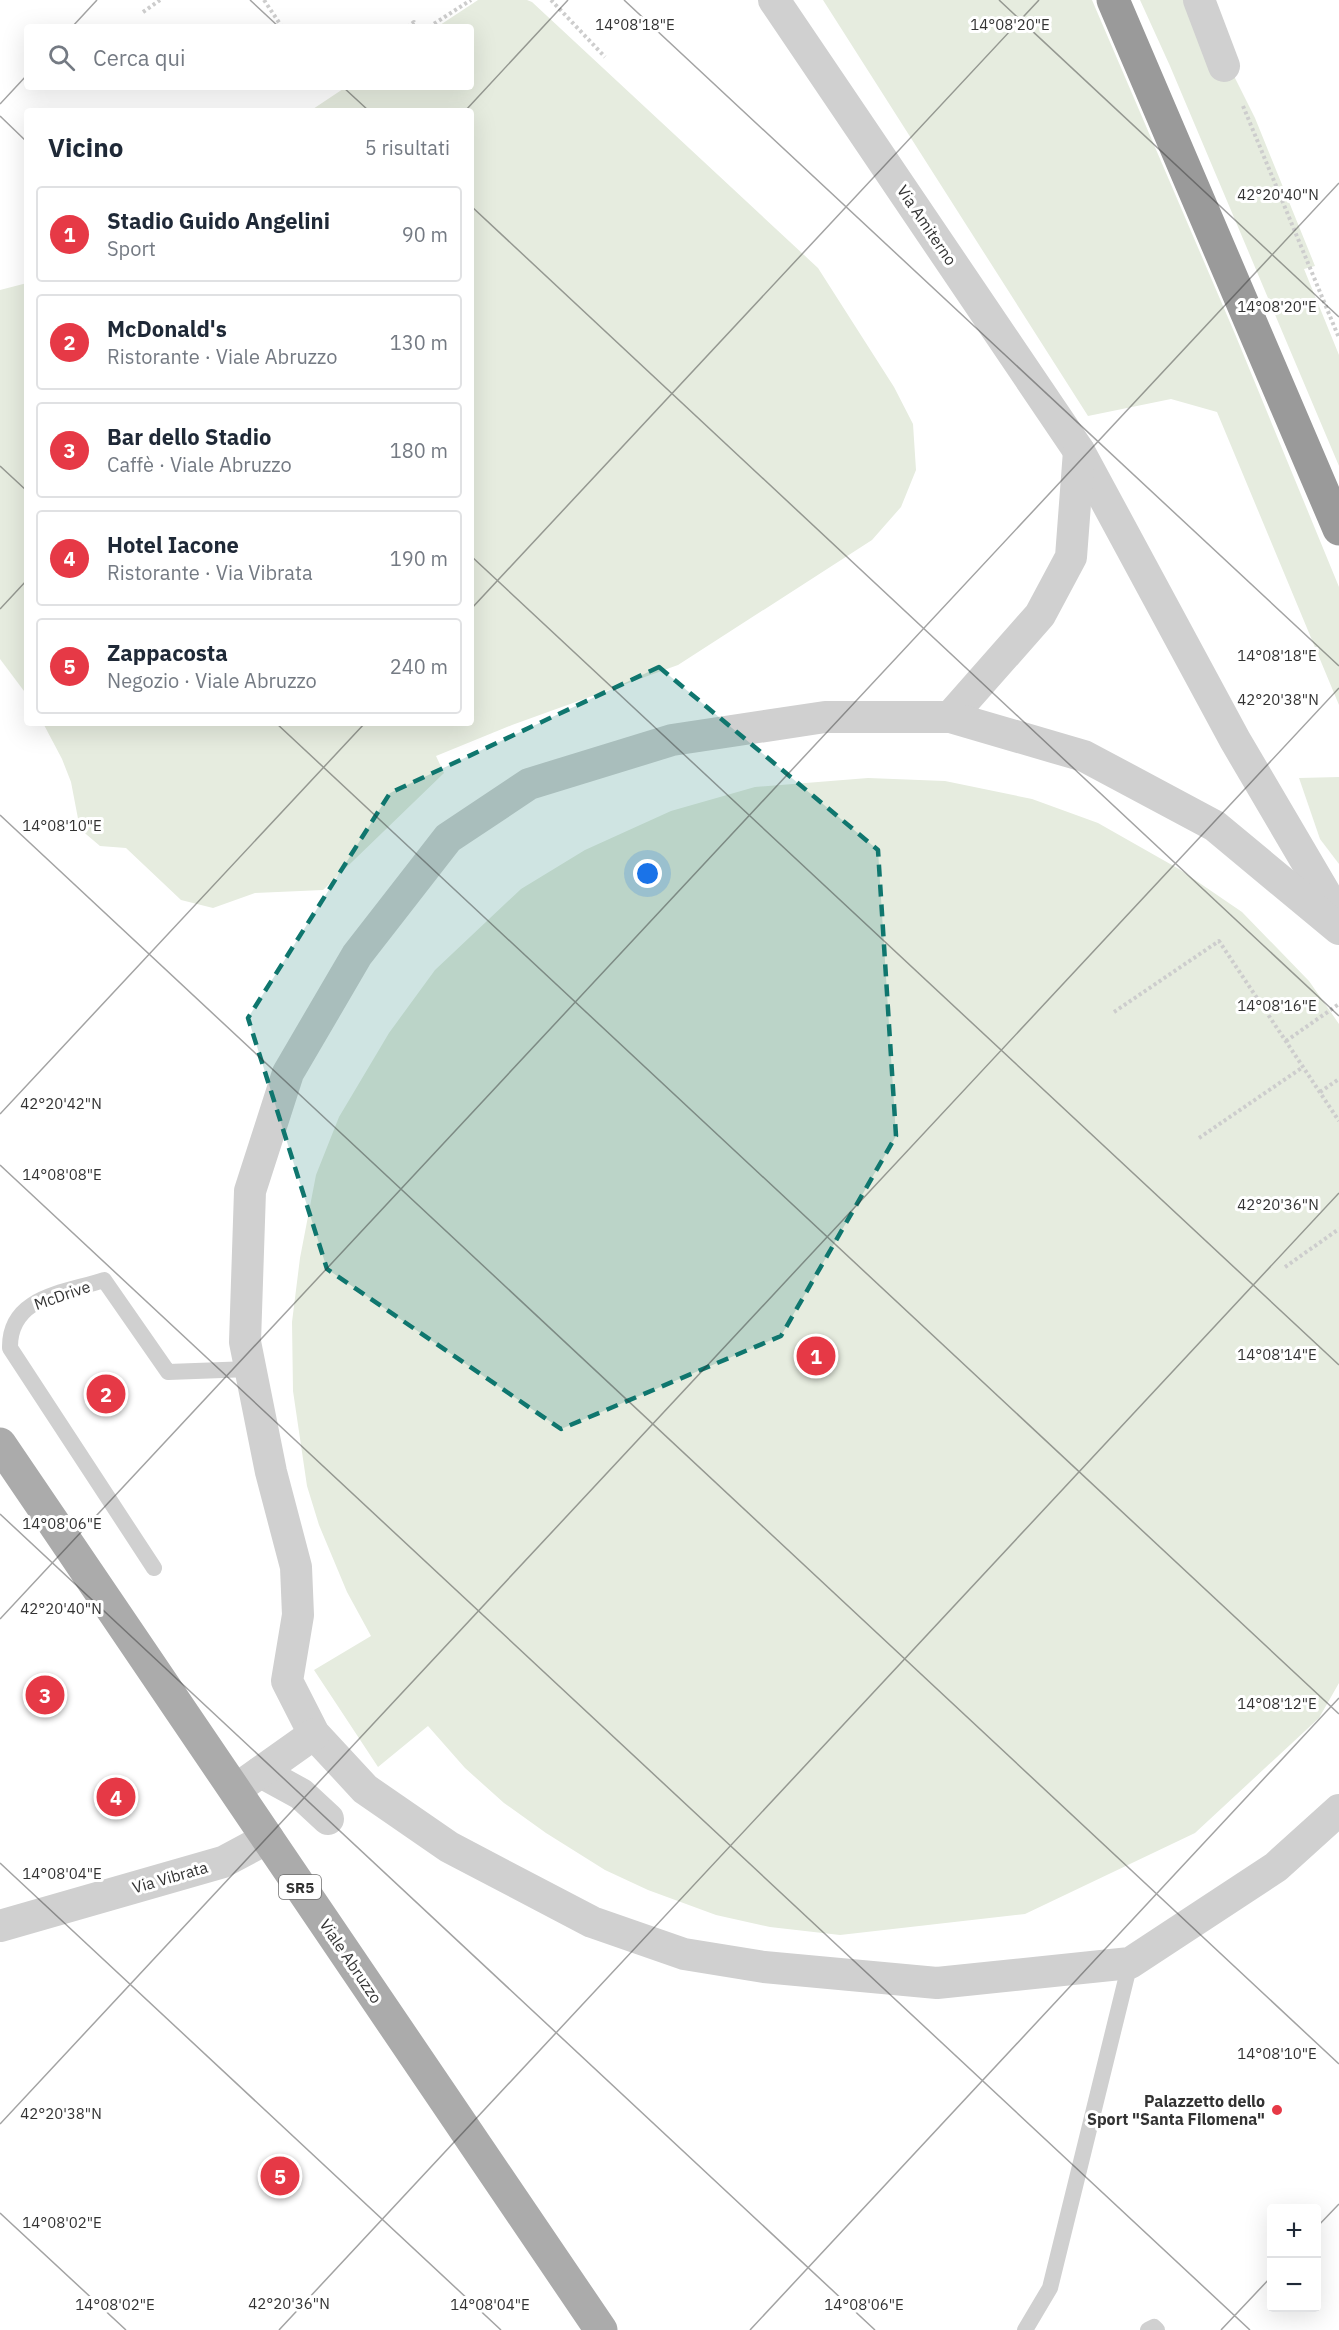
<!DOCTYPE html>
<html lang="it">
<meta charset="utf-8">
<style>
:root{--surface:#fff;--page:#f6f6f7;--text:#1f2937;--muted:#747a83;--line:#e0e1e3;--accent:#e63946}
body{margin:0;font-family:"IBM Plex Sans",sans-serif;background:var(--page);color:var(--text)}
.controls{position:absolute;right:18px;bottom:18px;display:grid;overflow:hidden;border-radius:6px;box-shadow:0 6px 24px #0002}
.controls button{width:54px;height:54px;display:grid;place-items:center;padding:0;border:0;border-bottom:2px solid var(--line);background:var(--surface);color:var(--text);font:30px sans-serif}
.you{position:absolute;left:648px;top:874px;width:21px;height:21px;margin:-15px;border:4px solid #fff;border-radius:50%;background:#1a73e8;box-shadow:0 0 0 9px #1a73e833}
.badge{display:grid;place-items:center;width:39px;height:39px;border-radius:50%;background:var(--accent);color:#fff;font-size:20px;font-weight:700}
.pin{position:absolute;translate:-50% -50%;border:3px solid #fff;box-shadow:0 2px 6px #0006}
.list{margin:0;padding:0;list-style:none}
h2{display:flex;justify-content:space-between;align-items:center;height:78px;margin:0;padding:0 24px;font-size:26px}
h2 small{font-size:20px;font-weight:400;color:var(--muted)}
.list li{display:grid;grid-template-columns:39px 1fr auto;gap:18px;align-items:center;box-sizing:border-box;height:96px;margin:0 12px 12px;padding:0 12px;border:2px solid var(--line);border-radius:6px}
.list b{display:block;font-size:22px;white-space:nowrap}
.list p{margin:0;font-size:20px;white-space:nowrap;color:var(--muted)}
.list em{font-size:20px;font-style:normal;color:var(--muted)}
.icon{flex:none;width:33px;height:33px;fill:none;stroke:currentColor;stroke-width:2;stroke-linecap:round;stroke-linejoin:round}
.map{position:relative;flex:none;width:1339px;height:2330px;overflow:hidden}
.search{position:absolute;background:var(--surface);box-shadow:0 6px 24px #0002;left:24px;top:24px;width:450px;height:66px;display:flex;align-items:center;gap:15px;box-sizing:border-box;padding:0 21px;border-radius:6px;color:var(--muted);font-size:22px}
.panel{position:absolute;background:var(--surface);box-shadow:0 6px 24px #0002;left:24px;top:108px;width:450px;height:618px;border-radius:6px}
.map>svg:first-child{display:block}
.green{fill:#e6ecdf}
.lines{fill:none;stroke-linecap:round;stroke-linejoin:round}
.path{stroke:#cdcdcd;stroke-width:4;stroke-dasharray:3 3;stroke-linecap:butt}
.lane{stroke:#d0d0d0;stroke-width:16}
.street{stroke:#d0d0d0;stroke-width:32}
.primary{stroke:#ababab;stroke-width:33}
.highway{stroke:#9a9a9a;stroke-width:33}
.marked{fill:#0f766e;fill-opacity:0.2;stroke:#0f766e;stroke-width:4.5;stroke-dasharray:12 8;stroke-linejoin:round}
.ticks{fill:none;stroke:#333;stroke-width:1.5;stroke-opacity:0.45}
.poi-dot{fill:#e63946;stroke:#fff;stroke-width:2}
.labels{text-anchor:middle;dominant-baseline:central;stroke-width:6;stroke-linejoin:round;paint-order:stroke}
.shield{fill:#fff;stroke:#707070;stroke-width:1.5}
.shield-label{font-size:15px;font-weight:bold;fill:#333}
.street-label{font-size:16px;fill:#333;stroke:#fff}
.poi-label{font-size:16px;font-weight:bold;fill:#333;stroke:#fff;text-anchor:end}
.ticks-label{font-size:15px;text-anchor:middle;fill:#333;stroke:#fff;stroke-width:6;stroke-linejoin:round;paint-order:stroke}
</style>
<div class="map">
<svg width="1339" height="2330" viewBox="0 0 1339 2330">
<rect width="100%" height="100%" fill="#fff"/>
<g class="green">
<polygon points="478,0 527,0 532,2 818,268 894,387 913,424 916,470 901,507 872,540 678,665 512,725 436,756 444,773 323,890 255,893 213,908 181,900 126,848 100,846 80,829 71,782 62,759 43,723 471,723 471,111 310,111 346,87 471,87 471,27 437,27"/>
<polygon points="823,0 1092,0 1235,334 1339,587 1339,705 1217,412 1171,399 1088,416"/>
<polygon points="1140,0 1189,0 1233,74 1255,118 1315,266 1304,269 1339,355 1339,466 1170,66"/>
<polygon points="27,283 27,695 0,659 0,290"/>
<polygon points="1339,777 1339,864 1320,839 1299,778"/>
<polygon points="868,778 945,781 1032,799 1098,823 1179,869 1242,912 1309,981 1339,1024 1339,1683 1319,1718 1195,1833 1025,1914 840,1935 770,1927 716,1915 648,1890 605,1870 546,1833 504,1803 465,1768 428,1726 378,1767 314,1670 371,1636 347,1592 319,1525 307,1486 293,1391 292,1322 300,1258 316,1175 339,1117 389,1033 435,970 521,889 585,850 671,811 755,787"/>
</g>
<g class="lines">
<g class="path">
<polyline points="264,0 282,27"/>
<polyline points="551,0 605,57"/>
<polyline points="143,12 160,0"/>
<polyline points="407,27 414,22 417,27"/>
<polyline points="429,27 471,0"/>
<polyline points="1243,106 1339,338"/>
<polyline points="1114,1012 1219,941 1339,1121"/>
<polyline points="1286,1041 1339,1004"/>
<polyline points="1320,1092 1339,1079"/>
<polyline points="1199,1138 1303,1067"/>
<polyline points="1285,1267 1339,1229"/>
</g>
<g class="lane">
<path d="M154,1568L10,1348C9,1296 65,1293 104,1280L168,1372L250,1369"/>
<polyline points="1025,2330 1050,2288 1130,1963"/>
<polyline points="1148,2330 1154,2327 1157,2330"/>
</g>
<g class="street">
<polyline points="774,0 1079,451 1235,740 1339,917"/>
<polyline points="1199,0 1224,66"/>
<polyline points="950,717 1040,615 1071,557 1079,451"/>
<polyline points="1339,929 1215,826 1084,756 950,717 825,717 672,740 529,784 448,838 357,955 288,1073 250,1191 245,1342 271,1472 296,1567 298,1615 287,1681 314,1734 365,1789 449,1847 592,1922 684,1954 764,1967 937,1983 1130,1963 1276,1867 1339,1810"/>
<polyline points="261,1772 301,1794 328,1819"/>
<polyline points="235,1790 314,1734"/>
<polyline points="0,1926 223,1862 268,1838"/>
</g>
<polyline class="primary" points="0,1444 601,2330"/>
<polyline class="highway" points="1113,0 1339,529"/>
</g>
<path class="marked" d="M659,667L878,850L896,1136L781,1336L561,1429L327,1269L248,1018L390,793Z"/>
<path class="ticks" d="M250,0L279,27M624,0L1339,666M999,0L1339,317M72,27L97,0M343,87L369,111M0,104L27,75M465,111L568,0M0,116L27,142M471,206L1339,1016M0,466L27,491M471,556L1339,1365M0,609L27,580M471,609L1039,0M276,723L1339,1714M0,815L1339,2064M0,1114L365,723M0,1165L1250,2330M0,1514L875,2330M0,1619L1339,183M0,1863L501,2330M0,2124L1339,688M0,2213L126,2330M1316,2228L1339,2204M279,2330L1339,1193M750,2330L1339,1698M1221,2330L1272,2276"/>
<circle class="poi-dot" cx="1277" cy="2110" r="6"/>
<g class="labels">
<rect class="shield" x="279" y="1875" width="42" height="24" rx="4.5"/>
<g class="shield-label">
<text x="300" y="1887">SR5</text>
</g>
<g class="street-label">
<text transform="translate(927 225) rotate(56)">Via Amiterno</text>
<text transform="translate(62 1295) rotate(-19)">McDrive</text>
<text transform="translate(170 1877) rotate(-16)">Via Vibrata</text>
<text transform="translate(351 1961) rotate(56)">Viale Abruzzo</text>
</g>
<g class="poi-label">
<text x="1265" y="2101">Palazzetto dello<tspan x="1265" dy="18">Sport "Santa Filomena"</tspan></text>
</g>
</g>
<g class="ticks-label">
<text x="635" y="30">14°08'18"E</text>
<text x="1010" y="30">14°08'20"E</text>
<text x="1278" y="200">42°20'40"N</text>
<text x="1277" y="312">14°08'20"E</text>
<text x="1277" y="661">14°08'18"E</text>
<text x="1278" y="705">42°20'38"N</text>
<text x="62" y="831">14°08'10"E</text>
<text x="1277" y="1011">14°08'16"E</text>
<text x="61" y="1109">42°20'42"N</text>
<text x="62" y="1180">14°08'08"E</text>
<text x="1278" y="1210">42°20'36"N</text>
<text x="1277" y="1360">14°08'14"E</text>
<text x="62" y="1529">14°08'06"E</text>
<text x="61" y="1614">42°20'40"N</text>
<text x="1277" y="1709">14°08'12"E</text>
<text x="62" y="1879">14°08'04"E</text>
<text x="1277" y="2059">14°08'10"E</text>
<text x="61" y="2119">42°20'38"N</text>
<text x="62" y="2228">14°08'02"E</text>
<text x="289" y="2309">42°20'36"N</text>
<text x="115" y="2310">14°08'02"E</text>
<text x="490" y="2310">14°08'04"E</text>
<text x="864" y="2310">14°08'06"E</text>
</g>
</svg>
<div class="controls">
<button>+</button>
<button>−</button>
</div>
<div class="you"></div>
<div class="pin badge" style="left:816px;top:1356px">1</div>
<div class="pin badge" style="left:106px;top:1394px">2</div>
<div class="pin badge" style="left:45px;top:1695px">3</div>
<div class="pin badge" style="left:116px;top:1797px">4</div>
<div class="pin badge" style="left:280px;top:2176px">5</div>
<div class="search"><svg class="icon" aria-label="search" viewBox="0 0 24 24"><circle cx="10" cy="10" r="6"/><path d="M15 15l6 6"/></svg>Cerca qui</div>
<section class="panel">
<h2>Vicino<small>5 risultati</small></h2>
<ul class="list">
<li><span class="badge">1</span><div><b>Stadio Guido Angelini</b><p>Sport</p></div><em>90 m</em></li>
<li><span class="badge">2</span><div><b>McDonald's</b><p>Ristorante · Viale Abruzzo</p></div><em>130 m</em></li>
<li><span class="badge">3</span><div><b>Bar dello Stadio</b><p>Caffè · Viale Abruzzo</p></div><em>180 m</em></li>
<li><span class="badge">4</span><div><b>Hotel Iacone</b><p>Ristorante · Via Vibrata</p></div><em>190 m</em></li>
<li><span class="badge">5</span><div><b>Zappacosta</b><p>Negozio · Viale Abruzzo</p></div><em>240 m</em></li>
</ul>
</section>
</div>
